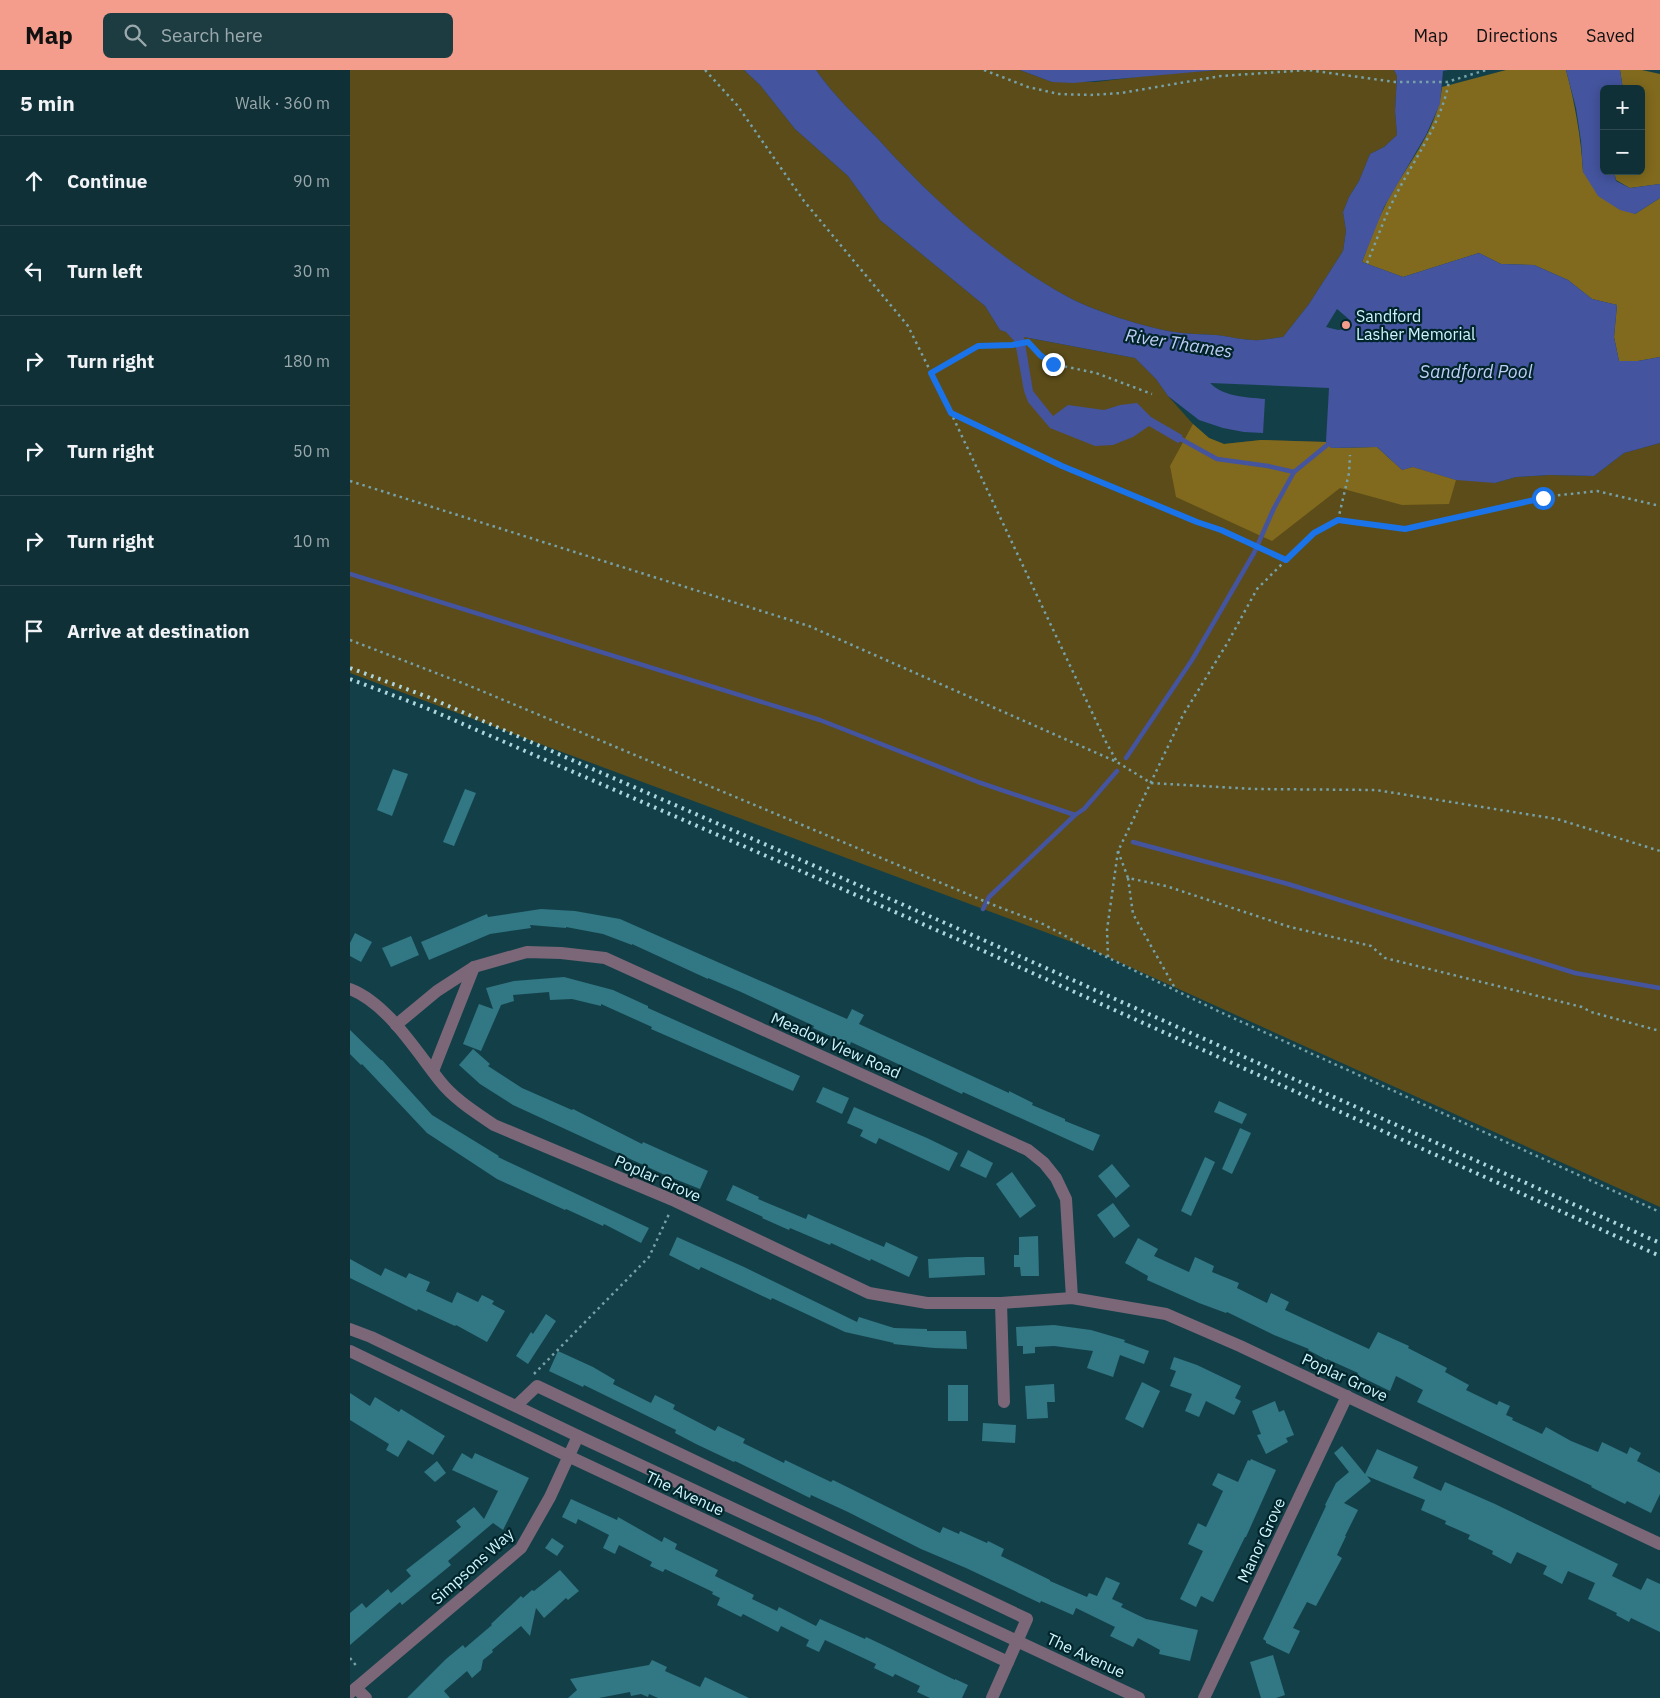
<!DOCTYPE html>
<meta charset="utf-8">
<style>
:root{--surface:#0e3036;--page:#1c3c42;--text:#f1f3f6;--muted:#9ba9ad;--line:#2e4b51;--accent:#f49d8c}
body{margin:0;font-family:"IBM Plex Sans",sans-serif;background:var(--page);color:var(--text)}
.controls{position:absolute;right:15px;top:15px;display:grid;overflow:hidden;border-radius:8px;box-shadow:0 2px 12px #0003}
.controls button{width:45px;height:45px;display:grid;place-items:center;padding:0;border:0;border-bottom:1px solid var(--line);background:var(--surface);color:var(--text);font:25px sans-serif}
.stop{position:absolute;width:15px;height:15px;margin:-11px;border:4px solid #1a73e8;border-radius:50%;background:#fff}
.stop.end{background:#1a73e8;border-color:#fff;box-shadow:0 1px 5px #0008}
.list{margin:0;padding:0;list-style:none}
h2{display:flex;justify-content:space-between;align-items:center;height:65px;margin:0;padding:0 20px;font-size:21px}
h2 small{font-size:16px;font-weight:400;color:var(--muted)}
.list li{display:grid;grid-template-columns:32px 1fr auto;gap:15px;align-items:center;box-sizing:border-box;height:90px;padding:0 20px;border-top:1px solid var(--line)}
.list b{display:block;font-size:19px;white-space:nowrap}
.list em{font-size:16px;font-style:normal;color:var(--muted)}
.icon{flex:none;width:28px;height:28px;fill:none;stroke:currentColor;stroke-width:2;stroke-linecap:round;stroke-linejoin:round}
.map{position:relative;flex:none;width:1310px;height:1628px;overflow:hidden}
header{display:flex;align-items:center;gap:30px;box-sizing:border-box;height:70px;padding:0 25px;background:var(--accent);color:#111}
header strong{font-size:24px}
nav{display:flex;gap:28px;margin-inline-start:auto;font-size:18px}
.search{width:350px;height:45px;background:var(--page);display:flex;align-items:center;gap:12px;box-sizing:border-box;padding:0 18px;border-radius:8px;color:var(--muted);font-size:19px}
main{display:flex}
aside{flex:1;background:var(--surface)}
.map>svg:first-child{display:block}
.green{fill:#5b4c19}
.forest{fill:#816a1e}
.water{fill:#44549e;fill-rule:evenodd}
.lines{fill:none;stroke-linecap:round;stroke-linejoin:round}
.stream{stroke:#44549e;stroke-width:4.5}
.building{fill:#317784}
.path{stroke:#77a1a9;stroke-width:2.5;stroke-dasharray:2.5 4;stroke-linecap:butt}
.minor{stroke:#7c6778;stroke-width:12}
.rail{stroke:#add6de;stroke-width:4;stroke-dasharray:2.5 5;stroke-linecap:butt}
.route{stroke:#1a73e8;stroke-width:6}
.poi-dot{fill:#f49d8c;stroke:#01252b;stroke-width:2}
.labels{text-anchor:middle;dominant-baseline:central;stroke-width:4.5;stroke-linejoin:round;paint-order:stroke}
.poi-label{font-size:16px;fill:#cef5fd;stroke:#01252b;text-anchor:start}
.street-label{font-size:16px;fill:#cef5fd;stroke:#01252b}
.water-label{font-size:18px;font-style:italic;fill:#c1cef7;stroke:#01252b}
</style>
<header>
<strong>Map</strong>
<div class="search"><svg class="icon" aria-label="search" viewBox="0 0 24 24"><circle cx="10" cy="10" r="6"/><path d="M15 15l6 6"/></svg>Search here</div>
<nav><a>Map</a><a>Directions</a><a>Saved</a></nav>
</header>
<main>
<aside>
<h2>5 min<small>Walk · 360 m</small></h2>
<ul class="list">
<li><svg class="icon" aria-label="ahead" viewBox="0 0 24 24"><path d="M12 20V5M6 11l6-6 6 6"/></svg><div><b>Continue</b></div><em>90 m</em></li>
<li><svg class="icon" aria-label="left" viewBox="0 0 24 24"><path d="M17 20v-9H6M10 6l-5 5 5 5"/></svg><div><b>Turn left</b></div><em>30 m</em></li>
<li><svg class="icon" aria-label="right" viewBox="0 0 24 24"><path d="M7 20v-9h11M14 6l5 5-5 5"/></svg><div><b>Turn right</b></div><em>180 m</em></li>
<li><svg class="icon" aria-label="right" viewBox="0 0 24 24"><path d="M7 20v-9h11M14 6l5 5-5 5"/></svg><div><b>Turn right</b></div><em>50 m</em></li>
<li><svg class="icon" aria-label="right" viewBox="0 0 24 24"><path d="M7 20v-9h11M14 6l5 5-5 5"/></svg><div><b>Turn right</b></div><em>10 m</em></li>
<li><svg class="icon" aria-label="arrive" viewBox="0 0 24 24"><path d="M6 21V4h12l-3 4 3 4H6"/></svg><div><b>Arrive at destination</b></div></li>
</ul>
</aside>
<div class="map">
<svg width="1310" height="1628" viewBox="0 0 1310 1628">
<rect width="100%" height="100%" fill="#134048"/>
<g class="green">
<polygon points="0,0 394,0 410,15 445,59 498,106 530,150 635,236 650,260 679,268 785,288 806,309 818,326 843,354 859,368 874,374 911,370 976,372 981,378 1145,413 1166,407 1200,405 1244,406 1274,383 1310,373 1310,1137 738,878 0,603"/>
<path d="M466,0H670L702,12H746L803,5L867,0H1044L1047,6L1045,41L1047,65L1034,77L1020,84L1009,111L999,127L993,142L996,161L993,181L959,234L933,267C923,268 913,271 903,270C890,270 878,266 865,265C852,264 838,264 824,262C794,257 747,242 720,228C649,191 582,129 529,70C507,47 484,26 466,0Z"/>
</g>
<g class="forest">
<path d="M1156,0H1216C1225,34 1231,67 1233,102L1285,144L1310,128V287L1288,291H1269L1264,267L1267,235L1242,229L1218,210L1184,195L1151,194L1129,183L1053,207L1012,192C1019,174 1025,155 1034,138C1053,98 1088,62 1092,17Z"/>
<polygon points="1270,0 1292,0 1310,4 1310,114 1280,118 1266,110 1264,101 1291,101 1291,19 1273,19"/>
<polygon points="843,354 859,368 874,374 911,370 976,372 981,378 1027,377 1052,400 1063,397 1106,410 1099,434 1052,435 990,418 922,471 826,427 820,396"/>
</g>
<g class="water">
<path d="M394,0H466C484,26 507,47 529,70C582,129 650,191 720,228C747,242 794,257 824,262C838,264 852,264 866,265C878,266 891,270 903,270C913,271 923,268 933,267L959,234L993,181L996,161L993,142L999,127L1009,111L1020,84L1034,77L1047,65L1045,41L1047,6L1044,0H1098L1093,1L1090,34L1076,65L1034,137L1012,192L1053,207L1129,183L1151,194L1184,195L1218,210L1242,229L1267,235L1264,267L1269,291H1288L1310,287V373L1274,383L1244,406L1200,405L1166,407L1145,413L1106,410L1063,397L1052,400L1027,377L981,378L976,372L979,318L860,313C874,327 896,327 915,329L913,363L894,362L873,358L849,350L818,326L806,309L785,288L674,267L683,321L703,346L718,335L754,340L770,335L787,333L801,347L832,365L833,370L828,373L799,356L783,367L763,375L745,376L700,358L678,332L674,321L665,272L656,262L650,260L635,236L530,150L498,106L445,59L410,15ZM987,239L1001,251V255L997,259L988,260L976,257Z"/>
<polygon points="670,0 867,0 723,13 702,12"/>
<polygon points="1216,0 1270,0 1273,19 1254,19 1254,101 1264,101 1266,111 1280,118 1310,114 1310,128 1285,144 1270,140 1248,126 1233,102 1231,71 1226,38"/>
</g>
<g class="lines">
<g class="stream">
<polyline points="829,368 867,389 918,396 944,402"/>
<polyline points="0,504 470,650 628,712 725,745"/>
<polyline points="776,688 842,590 904,483 924,438 944,402 982,371"/>
<polyline points="783,772 938,814 1225,903 1310,918"/>
<polyline points="633,839 639,827 725,745 734,739 767,701"/>
</g>
</g>
<g class="building">
<polygon points="43,699 58,704 42,746 27,740"/>
<polygon points="115,719 126,723 104,776 93,772"/>
<polygon points="191,839 225,841 270,849 497,949 502,939 514,945 509,954 659,1023 659,1021 683,1033 682,1035 715,1049 715,1051 750,1065 743,1081 613,1022 612,1024 501,972 500,975 463,958 464,956 391,922 358,908 358,909 282,874 282,875 253,864 216,857 216,858 180,855 181,858 140,864 79,890 71,872 137,844 138,847"/>
<polygon points="5,863 22,872 11,892 0,886 0,873"/>
<polygon points="61,866 69,885 41,897 32,878"/>
<polygon points="214,907 263,920 298,936 298,938 450,1006 443,1021 301,959 302,957 251,934 251,936 222,929 200,930 199,922 163,925 164,931 151,935 131,981 113,974 129,934 143,939 136,918 164,911"/>
<polygon points="0,960 31,990 32,990 82,1045 149,1086 148,1087 299,1158 291,1173 254,1154 253,1156 216,1139 215,1140 147,1109 77,1063 12,994 11,995 0,984"/>
<polygon points="123,979 140,994 138,996 172,1018 222,1040 223,1039 292,1074 293,1072 358,1101 350,1119 315,1105 163,1035 130,1014 109,995"/>
<polygon points="473,1017 499,1028 492,1044 466,1032"/>
<polygon points="869,1031 897,1044 892,1054 864,1042"/>
<polygon points="504,1037 577,1068 608,1083 599,1101 529,1068 526,1074 510,1066 513,1060 497,1053"/>
<polygon points="890,1058 901,1063 882,1104 872,1099"/>
<polygon points="618,1080 643,1093 636,1108 610,1096"/>
<polygon points="855,1087 865,1092 841,1146 831,1141"/>
<polygon points="762,1094 780,1116 766,1128 748,1106"/>
<polygon points="662,1102 686,1136 670,1148 646,1114"/>
<polygon points="383,1115 409,1127 408,1129 456,1149 458,1144 534,1177 536,1172 568,1187 559,1207 521,1189 520,1191 481,1173 480,1175 440,1158 439,1160 412,1148 413,1147 376,1130"/>
<polygon points="763,1133 780,1156 764,1168 747,1145"/>
<polygon points="688,1166 689,1206 671,1206 670,1197 664,1197 664,1185 669,1185 669,1167"/>
<polygon points="327,1167 394,1197 507,1252 509,1247 544,1258 577,1259 577,1261 616,1261 617,1279 584,1278 543,1274 544,1273 495,1262 422,1228 421,1230 351,1197 349,1200 319,1185"/>
<polygon points="788,1168 808,1179 804,1186 839,1202 845,1187 864,1196 862,1202 889,1213 887,1218 917,1233 921,1223 939,1232 935,1240 1019,1279 1028,1262 1059,1276 1058,1278 1097,1298 1095,1302 1119,1315 1116,1320 1147,1335 1149,1331 1160,1336 1156,1345 1163,1348 1162,1350 1192,1364 1196,1357 1221,1371 1248,1382 1252,1372 1277,1384 1280,1377 1291,1383 1287,1391 1310,1403 1310,1424 1301,1443 1277,1431 1275,1434 1241,1417 1242,1416 1067,1332 1073,1320 1046,1306 1040,1321 1007,1305 1008,1303 977,1289 977,1290 958,1280 959,1279 924,1265 877,1242 876,1243 849,1233 797,1210 798,1206 775,1193"/>
<polygon points="617,1187 634,1187 635,1205 579,1208 578,1189"/>
<polygon points="0,1189 31,1206 35,1198 56,1208 59,1203 80,1212 76,1221 102,1233 107,1222 128,1232 132,1225 144,1231 142,1234 155,1241 137,1272 106,1255 105,1256 68,1239 67,1241 0,1208"/>
<polygon points="196,1244 206,1251 178,1294 166,1286 181,1262 183,1264"/>
<polygon points="704,1255 741,1260 775,1270 774,1272 799,1281 794,1294 770,1285 763,1307 737,1298 743,1281 704,1276 685,1277 685,1283 673,1284 673,1276 667,1276 666,1257"/>
<polygon points="208,1281 243,1297 265,1310 263,1314 301,1333 305,1325 325,1335 323,1339 365,1361 368,1356 395,1369 393,1373 434,1393 435,1390 481,1412 483,1410 590,1463 593,1457 609,1464 610,1461 637,1473 638,1471 654,1479 651,1486 700,1510 700,1511 737,1527 739,1523 747,1526 756,1507 770,1513 762,1529 773,1534 771,1537 796,1549 848,1560 840,1591 809,1584 810,1580 788,1568 783,1577 760,1566 765,1557 726,1538 723,1545 691,1531 690,1533 616,1498 571,1479 498,1442 461,1425 460,1428 385,1391 384,1392 346,1374 325,1363 326,1360 234,1315 233,1317 199,1301"/>
<polygon points="824,1287 847,1295 891,1316 885,1328 891,1331 884,1345 856,1331 849,1347 835,1341 842,1324 820,1316 826,1301 820,1299"/>
<polygon points="792,1312 810,1321 793,1358 775,1349"/>
<polygon points="704,1314 705,1332 697,1332 698,1348 677,1349 675,1316"/>
<rect x="598" y="1315" width="20" height="36"/>
<polygon points="0,1323 20,1336 25,1327 49,1342 51,1339 95,1366 83,1385 58,1370 48,1387 36,1380 39,1374 0,1350"/>
<polygon points="925,1331 929,1342 934,1340 944,1365 936,1368 938,1372 916,1384 907,1365 911,1364 902,1341"/>
<polygon points="633,1353 666,1355 665,1373 632,1371"/>
<polygon points="992,1376 1015,1404 1027,1379 1068,1397 1063,1408 1091,1421 1095,1412 1145,1434 1268,1494 1262,1506 1291,1520 1297,1508 1310,1514 1310,1562 1281,1548 1279,1552 1266,1545 1267,1543 1238,1529 1245,1513 1218,1501 1212,1514 1193,1504 1197,1496 1167,1482 1161,1494 1142,1484 1143,1481 1118,1469 1120,1465 1095,1454 1096,1451 1071,1440 1075,1430 1017,1406 1021,1411 994,1433 1008,1440 995,1466 996,1466 987,1485 992,1488 966,1536 957,1532 943,1558 950,1561 939,1584 916,1573 916,1571 913,1569 976,1436 975,1435 986,1413 999,1402 984,1383"/>
<polygon points="112,1383 122,1389 125,1383 179,1408 153,1460 143,1453 98,1491 101,1495 52,1535 50,1532 0,1575 0,1543 12,1533 16,1538 38,1519 41,1523 61,1506 56,1500 111,1457 106,1451 124,1437 134,1449 148,1421 102,1400"/>
<polygon points="901,1389 926,1400 896,1467 895,1467 863,1532 851,1526 846,1537 830,1529 853,1481 838,1474 848,1453 856,1457 873,1421 862,1415 868,1403 888,1412 898,1390 900,1391"/>
<polygon points="87,1391 96,1403 85,1412 74,1402"/>
<polygon points="221,1429 267,1450 268,1447 312,1472 314,1467 327,1474 325,1479 368,1500 365,1506 404,1525 402,1529 427,1541 429,1537 466,1556 470,1549 515,1569 516,1567 533,1575 605,1610 605,1609 618,1615 612,1628 580,1628 567,1622 570,1616 545,1604 543,1607 524,1598 526,1594 475,1570 469,1582 456,1576 459,1570 431,1556 428,1562 393,1544 391,1547 367,1535 370,1528 362,1524 363,1522 315,1499 313,1502 300,1496 302,1492 269,1475 265,1484 253,1478 259,1465 228,1449 226,1454 212,1447"/>
<polygon points="202,1468 214,1476 207,1486 195,1478"/>
<polygon points="210,1500 229,1521 218,1530 216,1528 194,1548 186,1538 180,1566 171,1556 142,1580 143,1582 133,1590 131,1600 122,1608 117,1601 94,1621 100,1628 57,1628 96,1589 113,1575 115,1578 142,1555 141,1554 171,1526 173,1528 182,1520 184,1521"/>
<polygon points="923,1585 935,1625 926,1628 911,1628 900,1592"/>
<polygon points="302,1590 317,1597 315,1601 350,1617 355,1607 399,1628 308,1628 299,1624 298,1627 291,1624 281,1626 280,1622 249,1628 218,1628 227,1620 220,1609 299,1595"/>
</g>
<g class="lines">
<g class="path">
<polyline points="355,0 387,35 454,131 558,256 601,343 756,672 767,692"/>
<polyline points="634,0 678,17 709,24 741,25 771,23 871,6 958,0 1045,12 1097,12 1136,0"/>
<path d="M1017,193C1027,170 1035,145 1047,123C1066,86 1092,52 1099,11"/>
<polyline points="678,272 690,285 703,294 746,303 802,324"/>
<polyline points="581,303 628,276 662,275 677,272"/>
<polyline points="601,343 712,396 847,452 871,460 936,490 964,463 988,450 1055,459 1193,427 1247,421 1310,436"/>
<polyline points="0,411 459,556 767,692 801,713 903,719 1026,720 1207,749 1310,781"/>
<polyline points="988,450 999,403 1000,385"/>
<polyline points="0,570 120,616 646,836 691,853 738,878 870,942 1310,1142"/>
<polyline points="768,781 778,808 816,816 940,857 1021,876 1035,888 1232,937 1241,942 1310,961"/>
<polyline points="778,808 783,844 826,920"/>
<polyline points="758,887 757,860 768,781 771,775 833,645 878,572 907,519 936,490"/>
<polyline points="184,1304 299,1187 319,1144"/>
<polyline points="0,1588 8,1598"/>
</g>
<g class="minor">
<path d="M0,919C37,933 66,981 90,1011C104,1029 125,1042 144,1055L325,1131L519,1223L577,1233H651L722,1228L816,1244L890,1276L1310,1474"/>
<polyline points="46,955 87,921 124,897 177,882 211,883 255,888 678,1080 694,1093 706,1108 716,1129 722,1228"/>
<polyline points="83,1001 124,897"/>
<polyline points="651,1233 654,1332"/>
<polyline points="0,1259 21,1267 228,1366 789,1628"/>
<polyline points="0,1281 218,1386 658,1592"/>
<polyline points="166,1336 187,1316 677,1549 642,1628"/>
<polyline points="6,1618 16,1628"/>
<polyline points="0,1623 171,1478 200,1427 228,1366"/>
<polyline points="854,1628 997,1326"/>
</g>
<g class="rail">
<polyline points="0,598 78,627 611,860 1310,1173"/>
<polyline points="0,609 74,637 607,869 1310,1186"/>
</g>
</g>
<g class="lines">
<polyline class="route" points="703,294 690,285 678,272 662,275 628,276 581,303 601,343 712,396 847,452 871,460 936,490 964,463 988,450 1055,459 1193,428"/>
</g>
<circle class="poi-dot" cx="996" cy="255" r="5"/>
<g class="labels">
<g class="poi-label">
<text x="1006" y="246">Sandford<tspan x="1006" dy="18">Lasher Memorial</tspan></text>
</g>
<g class="street-label">
<text transform="translate(486 975) rotate(24)">Meadow View Road</text>
<text transform="translate(308 1108) rotate(24)">Poplar Grove</text>
<text transform="translate(995 1307) rotate(25)">Poplar Grove</text>
<text transform="translate(335 1423) rotate(25)">The Avenue</text>
<text transform="translate(911 1470) rotate(-65)">Manor Grove</text>
<text transform="translate(122 1496) rotate(-42)">Simpsons Way</text>
<text transform="translate(736 1585) rotate(25)">The Avenue</text>
</g>
<g class="water-label">
<text transform="translate(829 273) rotate(9)">River Thames</text>
<text x="1126" y="301">Sandford Pool</text>
</g>
</g>
</svg>
<div class="controls">
<button>+</button>
<button>−</button>
</div>
<div class="stop" style="left:1193px;top:428px"></div>
<div class="stop end" style="left:703px;top:294px"></div>
</div>
</main>
